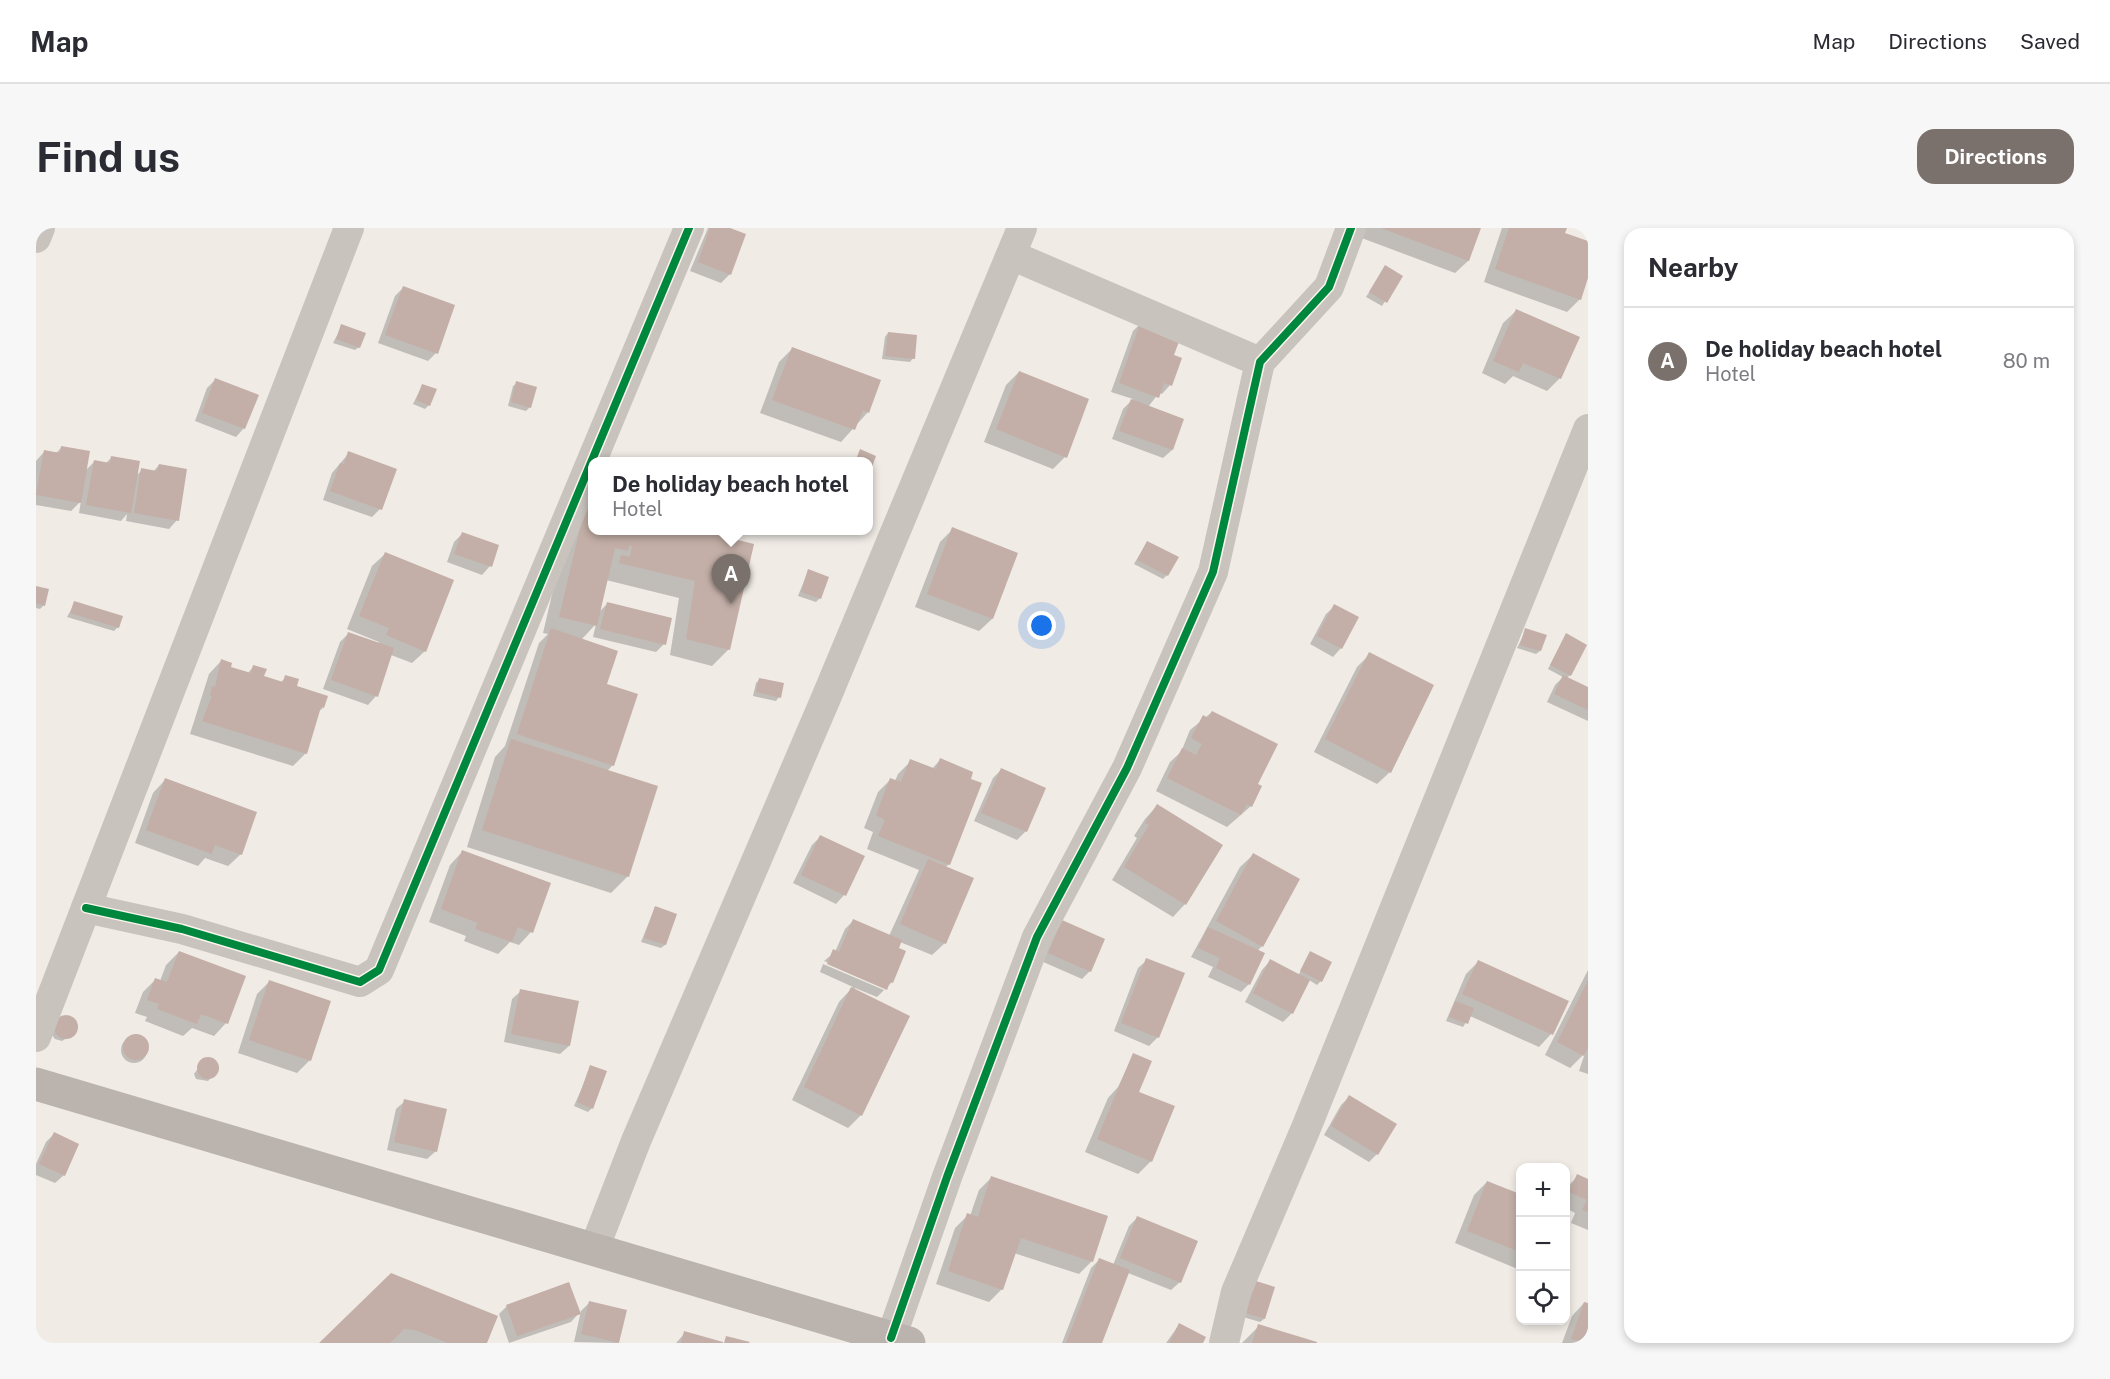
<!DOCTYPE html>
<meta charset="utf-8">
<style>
:root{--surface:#fff;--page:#f7f7f7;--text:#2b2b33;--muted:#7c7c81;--line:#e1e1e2;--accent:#7a716c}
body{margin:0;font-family:"Public Sans",sans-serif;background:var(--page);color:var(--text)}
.controls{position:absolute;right:18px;bottom:18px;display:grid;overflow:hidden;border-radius:12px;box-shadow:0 3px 9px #0003}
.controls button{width:54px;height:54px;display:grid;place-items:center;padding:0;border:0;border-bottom:2px solid var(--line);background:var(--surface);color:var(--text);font:30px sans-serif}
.you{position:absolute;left:1006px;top:398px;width:21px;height:21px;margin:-15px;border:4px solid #fff;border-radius:50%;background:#1a73e8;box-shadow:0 0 0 9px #1a73e833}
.badge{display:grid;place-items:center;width:39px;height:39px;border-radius:50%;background:var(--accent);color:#fff;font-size:20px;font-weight:700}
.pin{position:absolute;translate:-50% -50px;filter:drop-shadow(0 2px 3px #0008)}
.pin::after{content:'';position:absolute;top:32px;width:21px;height:18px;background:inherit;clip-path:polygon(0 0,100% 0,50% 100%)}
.popup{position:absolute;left:552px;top:229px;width:285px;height:78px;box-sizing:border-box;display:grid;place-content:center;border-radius:12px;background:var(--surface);filter:drop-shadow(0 2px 4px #0005);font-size:20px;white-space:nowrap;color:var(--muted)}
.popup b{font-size:22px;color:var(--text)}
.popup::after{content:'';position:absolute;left:50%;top:100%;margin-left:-12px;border:12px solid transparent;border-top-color:var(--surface)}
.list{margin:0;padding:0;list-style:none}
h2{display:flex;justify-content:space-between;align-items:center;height:78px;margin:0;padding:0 24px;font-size:26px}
h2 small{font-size:20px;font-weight:400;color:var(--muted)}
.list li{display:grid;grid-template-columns:39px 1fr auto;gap:18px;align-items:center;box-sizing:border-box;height:108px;padding:0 24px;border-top:2px solid var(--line)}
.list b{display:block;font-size:22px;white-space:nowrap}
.list p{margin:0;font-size:20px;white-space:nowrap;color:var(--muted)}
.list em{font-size:20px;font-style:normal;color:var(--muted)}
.icon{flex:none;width:33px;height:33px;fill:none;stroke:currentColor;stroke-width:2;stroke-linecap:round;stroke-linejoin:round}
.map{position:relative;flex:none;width:1552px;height:1115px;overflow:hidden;border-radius:18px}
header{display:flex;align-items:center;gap:36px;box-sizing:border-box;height:84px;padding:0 30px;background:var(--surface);border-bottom:2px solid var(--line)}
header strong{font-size:28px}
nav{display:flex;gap:33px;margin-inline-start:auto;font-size:21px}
.intro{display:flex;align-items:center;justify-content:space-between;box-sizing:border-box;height:144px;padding:0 36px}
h1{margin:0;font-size:42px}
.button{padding:15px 27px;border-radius:18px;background:var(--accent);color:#fff;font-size:21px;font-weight:700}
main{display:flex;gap:36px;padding:0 36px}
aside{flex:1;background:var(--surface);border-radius:18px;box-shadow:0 3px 9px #0003}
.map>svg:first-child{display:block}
.shadow{fill:#0003}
.building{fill:#c3afa7}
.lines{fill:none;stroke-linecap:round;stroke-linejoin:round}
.street{stroke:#c9c3be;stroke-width:30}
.secondary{stroke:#bab3ae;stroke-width:33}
.cycleway-casing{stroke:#fbf5ee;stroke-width:11}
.cycleway{stroke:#00873e;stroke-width:8}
</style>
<header>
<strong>Map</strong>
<nav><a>Map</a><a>Directions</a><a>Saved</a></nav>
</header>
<div class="intro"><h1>Find us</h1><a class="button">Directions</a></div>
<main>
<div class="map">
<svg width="1552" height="1115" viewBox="0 0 1552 1115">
<rect width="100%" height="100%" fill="#f0ebe5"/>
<g class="shadow">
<polygon points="672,0 690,0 694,46 685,55 654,43"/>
<polygon points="1326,0 1444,0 1432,33 1419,45 1323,9"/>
<polygon points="1466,0 1529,0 1527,6 1552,15 1552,46 1544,71 1531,84 1448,54"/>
<polygon points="1349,39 1365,48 1346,78 1330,69"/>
<polygon points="367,60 400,125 392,133 342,115 359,68"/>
<polygon points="1480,83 1524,150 1511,163 1477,148 1469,156 1446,145 1467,95"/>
<polygon points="1105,95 1136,128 1144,131 1134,157 1126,166 1123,165 1112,179 1146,192 1136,222 1127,230 1076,211 1087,181 1097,171 1075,164 1097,103"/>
<polygon points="306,98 323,119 319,122 297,115"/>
<polygon points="852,105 877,130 874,134 846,131 849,109"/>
<polygon points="756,121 832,184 805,214 724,185 743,134"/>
<polygon points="983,144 1029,229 1017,241 948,214 970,157"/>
<polygon points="180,151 208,200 200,209 159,193 171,160"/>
<polygon points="481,155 494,179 490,183 472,178 477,158"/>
<polygon points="386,158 393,177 389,181 377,176"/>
<polygon points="26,219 49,243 58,234 69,236 76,229 100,248 106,242 117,244 123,237 141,292 133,301 90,293 91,286 85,293 43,285 45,273 35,283 0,277 0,233 8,224 19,226"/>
<polygon points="313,225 344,281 336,289 287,272 296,245"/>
<polygon points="557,279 557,302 655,302 693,421 676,438 634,427 643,370 570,352 562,385 571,376 628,416 620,424 557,409 560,396 545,412 569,457 577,537 571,543 592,648 575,665 431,619 459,529 469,518 503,415 512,406 507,405 533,294"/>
<polygon points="917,301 980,325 956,391 943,403 879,379 904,314"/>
<polygon points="426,306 454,338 446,347 411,334 418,314"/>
<polygon points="1111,314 1131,347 1127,351 1098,336"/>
<polygon points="349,326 389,423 376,435 355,427 340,468 332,477 287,461 304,414 312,406 342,416 343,414 311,401 336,338"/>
<polygon points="772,343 784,370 780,374 762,368"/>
<polygon points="0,359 8,377 4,381 0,380"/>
<polygon points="39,375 82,399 78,403 31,389"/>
<polygon points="1299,378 1305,420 1297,429 1274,416 1290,386"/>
<polygon points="1490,402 1504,423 1500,426 1481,420"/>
<polygon points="1530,407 1534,447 1530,451 1552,461 1552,493 1511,474 1519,457 1527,449 1512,441"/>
<polygon points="1334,426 1354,544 1341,556 1278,524 1321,439"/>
<polygon points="185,433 193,440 211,446 218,438 226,449 244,455 250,449 259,459 287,480 282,484 270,525 257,538 154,506 173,446"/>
<polygon points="724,451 743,469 740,473 717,468 720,455"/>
<polygon points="1176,484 1220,556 1215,578 1191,599 1120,563 1134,534 1145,524 1154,502"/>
<polygon points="904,532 913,636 909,640 909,715 896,727 864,714 861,721 868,724 855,755 850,760 788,733 799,724 809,701 817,693 853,708 883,642 831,621 837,604 828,600 842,564 855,551 859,553 862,546 875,533 896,541"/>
<polygon points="965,542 990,603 981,612 938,593 957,550"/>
<polygon points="129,552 205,626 192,638 169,630 162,638 99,615 117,565"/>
<polygon points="1121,578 1149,676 1137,689 1076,652 1101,610 1098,608 1109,591"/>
<polygon points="784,609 827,629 808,667 800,676 757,655 776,617"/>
<polygon points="426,624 495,704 483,717 474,714 462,726 428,713 430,708 393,694 414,637"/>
<polygon points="1217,627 1226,718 1221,723 1213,756 1205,764 1172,749 1177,739 1155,729 1204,639"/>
<polygon points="619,679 629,717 625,720 605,714"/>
<polygon points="1027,694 1054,743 1046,751 1005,733 1018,702"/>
<polygon points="143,724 190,795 178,808 156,800 147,808 109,793 111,789 99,785 107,764 120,751 124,753 130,737"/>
<polygon points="1274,725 1285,753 1281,757 1273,752 1256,785 1247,794 1209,774 1226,742 1234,733 1262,748"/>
<polygon points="1111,732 1122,809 1113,818 1078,803 1102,740"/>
<polygon points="1442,734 1531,774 1515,806 1503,819 1434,788 1427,799 1410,793 1430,746"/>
<polygon points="787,736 848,762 850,760 841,769 819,760 818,762 825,887 812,900 756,872 803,774 817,759 784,744"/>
<polygon points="1552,742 1552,846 1543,843 1549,825 1534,840 1509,827"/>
<polygon points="234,753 274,832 261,845 202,825 221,766"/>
<polygon points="485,763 533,818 524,826 468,814 476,771"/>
<polygon points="33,789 40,796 38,806 26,813 19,811 16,807 22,792"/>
<circle cx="98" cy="822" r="13"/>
<polygon points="1097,827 1115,933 1102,946 1049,924 1072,870 1082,859"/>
<polygon points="168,832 179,834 180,845 172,853 160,851 158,846"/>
<polygon points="555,839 556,880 552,884 538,878"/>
<polygon points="1313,869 1341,926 1333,934 1288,907 1305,877"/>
<polygon points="369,873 400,923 391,931 351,922 360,881"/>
<polygon points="18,906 28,947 19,955 0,947 0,936 10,914"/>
<polygon points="1542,948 1552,952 1552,1002 1535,995 1539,985 1530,980 1530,960"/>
<polygon points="955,950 1070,989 1055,1034 1043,1046 978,1025 966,1061 953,1074 900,1056 919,1000 932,987 934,988 943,962"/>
<polygon points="1451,954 1484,968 1484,1042 1419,1015 1438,967"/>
<polygon points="1101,990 1144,1054 1135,1062 1092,1045 1065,1115 1026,1115 1055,1040 1063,1032 1077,1037 1093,998"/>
<polygon points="356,1047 450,1115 285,1115"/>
<polygon points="1216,1059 1228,1091 1224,1094 1207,1089"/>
<polygon points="554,1074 582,1114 581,1115 538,1114 545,1083"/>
<polygon points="1548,1075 1552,1077 1552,1115 1526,1115 1536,1088"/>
<polygon points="471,1078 543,1085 535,1094 473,1115 463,1086"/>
<polygon points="1143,1097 1165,1115 1130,1115"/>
<polygon points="1223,1098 1277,1115 1206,1115"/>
<polygon points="649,1105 684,1115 640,1115"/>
</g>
<g class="building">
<polygon points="674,0 694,0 710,6 695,47 662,34"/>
<polygon points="1345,0 1445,0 1433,33"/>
<polygon points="1473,0 1531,0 1529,5 1552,13 1552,50 1545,72 1459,41"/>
<polygon points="1349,37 1367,48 1351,75 1333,64"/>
<polygon points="367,58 419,77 402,126 349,107"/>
<polygon points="1480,81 1544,109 1525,151 1487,135 1483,144 1457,133"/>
<polygon points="1105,93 1145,108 1138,127 1146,130 1136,158 1128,155 1123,170 1083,155"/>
<polygon points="305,96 330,105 324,120 300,111"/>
<polygon points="852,104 881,107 879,131 849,128"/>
<polygon points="756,119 845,152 833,185 827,182 819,202 736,172"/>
<polygon points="983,143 1053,171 1031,230 960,201"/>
<polygon points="179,150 223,167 209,201 166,185"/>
<polygon points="480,153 501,159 495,180 475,174"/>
<polygon points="386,156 401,161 394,178 380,172"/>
<polygon points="1095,171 1148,191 1137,222 1083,203"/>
<polygon points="25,218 54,223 45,275 0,267 8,222 24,225"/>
<polygon points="824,221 840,228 833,247 833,234 819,234"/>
<polygon points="312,223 361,241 346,282 294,263 304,235 308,236"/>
<polygon points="75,228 104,233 95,285 50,277 58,232 74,235"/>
<polygon points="123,236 151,241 143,293 98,285 105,240 121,243"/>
<polygon points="550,275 557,277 557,302 661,302 718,316 694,422 650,411 659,353 583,335 585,327 594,329 596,318 593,318 592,323 579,320 561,398 523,389"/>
<polygon points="916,299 982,325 957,391 891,366"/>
<polygon points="426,304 463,317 456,339 418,326"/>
<polygon points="1111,313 1143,329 1132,348 1101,332"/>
<polygon points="349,324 418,352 390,424 350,407 353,400 323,388"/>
<polygon points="772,341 793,349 785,371 765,364"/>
<polygon points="0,358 13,361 9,378 0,375"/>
<polygon points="38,373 87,388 83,400 34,385"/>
<polygon points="571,374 636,390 630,417 564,401"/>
<polygon points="1298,376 1323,389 1306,421 1281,408"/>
<polygon points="515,400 582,423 571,456 602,466 578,538 481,506"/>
<polygon points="1489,400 1511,407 1505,423 1484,417"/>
<polygon points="312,404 358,420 342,469 295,452"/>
<polygon points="1530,405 1551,417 1535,448 1514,437"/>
<polygon points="1333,424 1398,457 1355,545 1289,511"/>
<polygon points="185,431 196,435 195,439 215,445 217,437 231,441 228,448 247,454 249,447 263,451 261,458 292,468 288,480 285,479 271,526 166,493 176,468 174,468 176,458 179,459"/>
<polygon points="1527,447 1552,459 1552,482 1518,466"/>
<polygon points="723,450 748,455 745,470 720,464"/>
<polygon points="1176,483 1242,516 1222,556 1226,558 1216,579 1211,576 1205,587 1131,550 1146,520 1160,527 1166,516 1155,510 1167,487 1172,490"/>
<polygon points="475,511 622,558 593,649 446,602"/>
<polygon points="904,530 937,544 935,551 946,555 914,637 842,608 849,592 840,587 854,550 865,554 874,531 900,541"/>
<polygon points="965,540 1010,560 991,604 945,585"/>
<polygon points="129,550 221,584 206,627 179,617 176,626 110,602"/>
<polygon points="1121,576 1187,617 1150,677 1088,639 1113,597 1109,595"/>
<polygon points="784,607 829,628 810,668 765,647"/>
<polygon points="426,622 515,655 497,705 482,699 476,714 439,701 442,695 405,681"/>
<polygon points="1217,625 1264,651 1227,719 1180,693"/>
<polygon points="892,631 938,650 910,716 864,696"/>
<polygon points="619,678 641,686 630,717 608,710"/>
<polygon points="817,691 866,712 863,720 870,723 857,755 854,754 851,762 791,736 797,721 803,724"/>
<polygon points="1026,692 1069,711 1055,744 1012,725"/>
<polygon points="1172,699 1229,725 1214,757 1180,740 1184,730 1162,720"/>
<polygon points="143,723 210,748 192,796 165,786 161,796 121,781 123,776 111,772 119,750 131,754"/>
<polygon points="1274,723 1296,734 1286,754 1264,743"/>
<polygon points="1110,730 1149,745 1123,810 1085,795"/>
<polygon points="1234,731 1274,752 1257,786 1217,765"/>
<polygon points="1442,732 1533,773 1517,807 1426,766"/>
<polygon points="233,752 295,773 275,833 213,812"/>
<polygon points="1552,752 1552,820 1548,828 1521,814"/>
<polygon points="815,759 874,788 826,888 768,859"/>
<polygon points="484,761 543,773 534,818 475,806"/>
<polygon points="1419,773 1438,780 1432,796 1413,789"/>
<circle cx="30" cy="799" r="12"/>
<circle cx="100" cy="819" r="13"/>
<polygon points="1097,825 1116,833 1103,864 1139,878 1116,934 1061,911"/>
<circle cx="172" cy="840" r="11"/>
<polygon points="554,837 571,843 557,881 541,874"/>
<polygon points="1313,867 1361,896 1342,927 1295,898"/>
<polygon points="368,871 411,881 401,924 358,914"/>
<polygon points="18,904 43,916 29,948 3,936"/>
<polygon points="1541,946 1552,951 1552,984 1546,982 1551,972 1533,964"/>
<polygon points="955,948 1072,988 1057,1034 985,1010 967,1062 912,1043 931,985 942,989"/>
<polygon points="1451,953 1484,966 1484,1024 1431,1003"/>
<polygon points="1101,988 1162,1013 1145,1055 1084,1030"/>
<polygon points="1063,1030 1094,1042 1066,1115 1030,1115"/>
<polygon points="355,1045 462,1088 451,1115 412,1115 379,1102 368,1101 354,1115 283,1115"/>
<polygon points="1220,1053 1239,1059 1229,1091 1210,1085"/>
<polygon points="533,1054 545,1086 481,1108 470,1077"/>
<polygon points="553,1073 591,1082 583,1115 545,1106"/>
<polygon points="1548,1074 1552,1075 1552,1115 1535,1111"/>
<polygon points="1143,1095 1170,1109 1167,1115 1133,1115"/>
<polygon points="1222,1096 1281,1114 1281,1115 1216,1115"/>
<polygon points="648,1103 687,1114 687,1115 645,1115"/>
<polygon points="690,1108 714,1114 713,1115 688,1115"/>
</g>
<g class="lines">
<g class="street">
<polyline points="0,10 4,0"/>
<polyline points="975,27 1224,134"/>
<polyline points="50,680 146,701 324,754 343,742 653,0"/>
<polyline points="0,809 313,0"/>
<polyline points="558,1021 600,913 790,470 986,0"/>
<polyline points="855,1110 911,949 1001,709 1091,540 1177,344 1224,134 1293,59 1315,0"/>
<polyline points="1188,1115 1200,1064 1270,900 1552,201"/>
</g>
<polyline class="secondary" points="0,856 873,1115"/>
<g class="cycleway-casing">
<g id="cycleway">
<polyline points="50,680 146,701 324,754 343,742 653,0"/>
<polyline points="855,1110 911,949 1001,709 1091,540 1177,344 1224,134 1293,59 1315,0"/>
</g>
</g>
<use href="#cycleway" class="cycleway"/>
</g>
</svg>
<div class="controls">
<button>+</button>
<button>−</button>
<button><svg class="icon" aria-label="locate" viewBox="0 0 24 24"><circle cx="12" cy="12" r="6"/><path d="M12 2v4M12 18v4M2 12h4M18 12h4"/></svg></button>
</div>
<div class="you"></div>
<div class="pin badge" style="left:695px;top:376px">A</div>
<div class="popup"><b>De holiday beach hotel</b>Hotel</div>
</div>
<aside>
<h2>Nearby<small></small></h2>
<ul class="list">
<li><span class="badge">A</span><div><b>De holiday beach hotel</b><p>Hotel</p></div><em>80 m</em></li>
</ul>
</aside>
</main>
